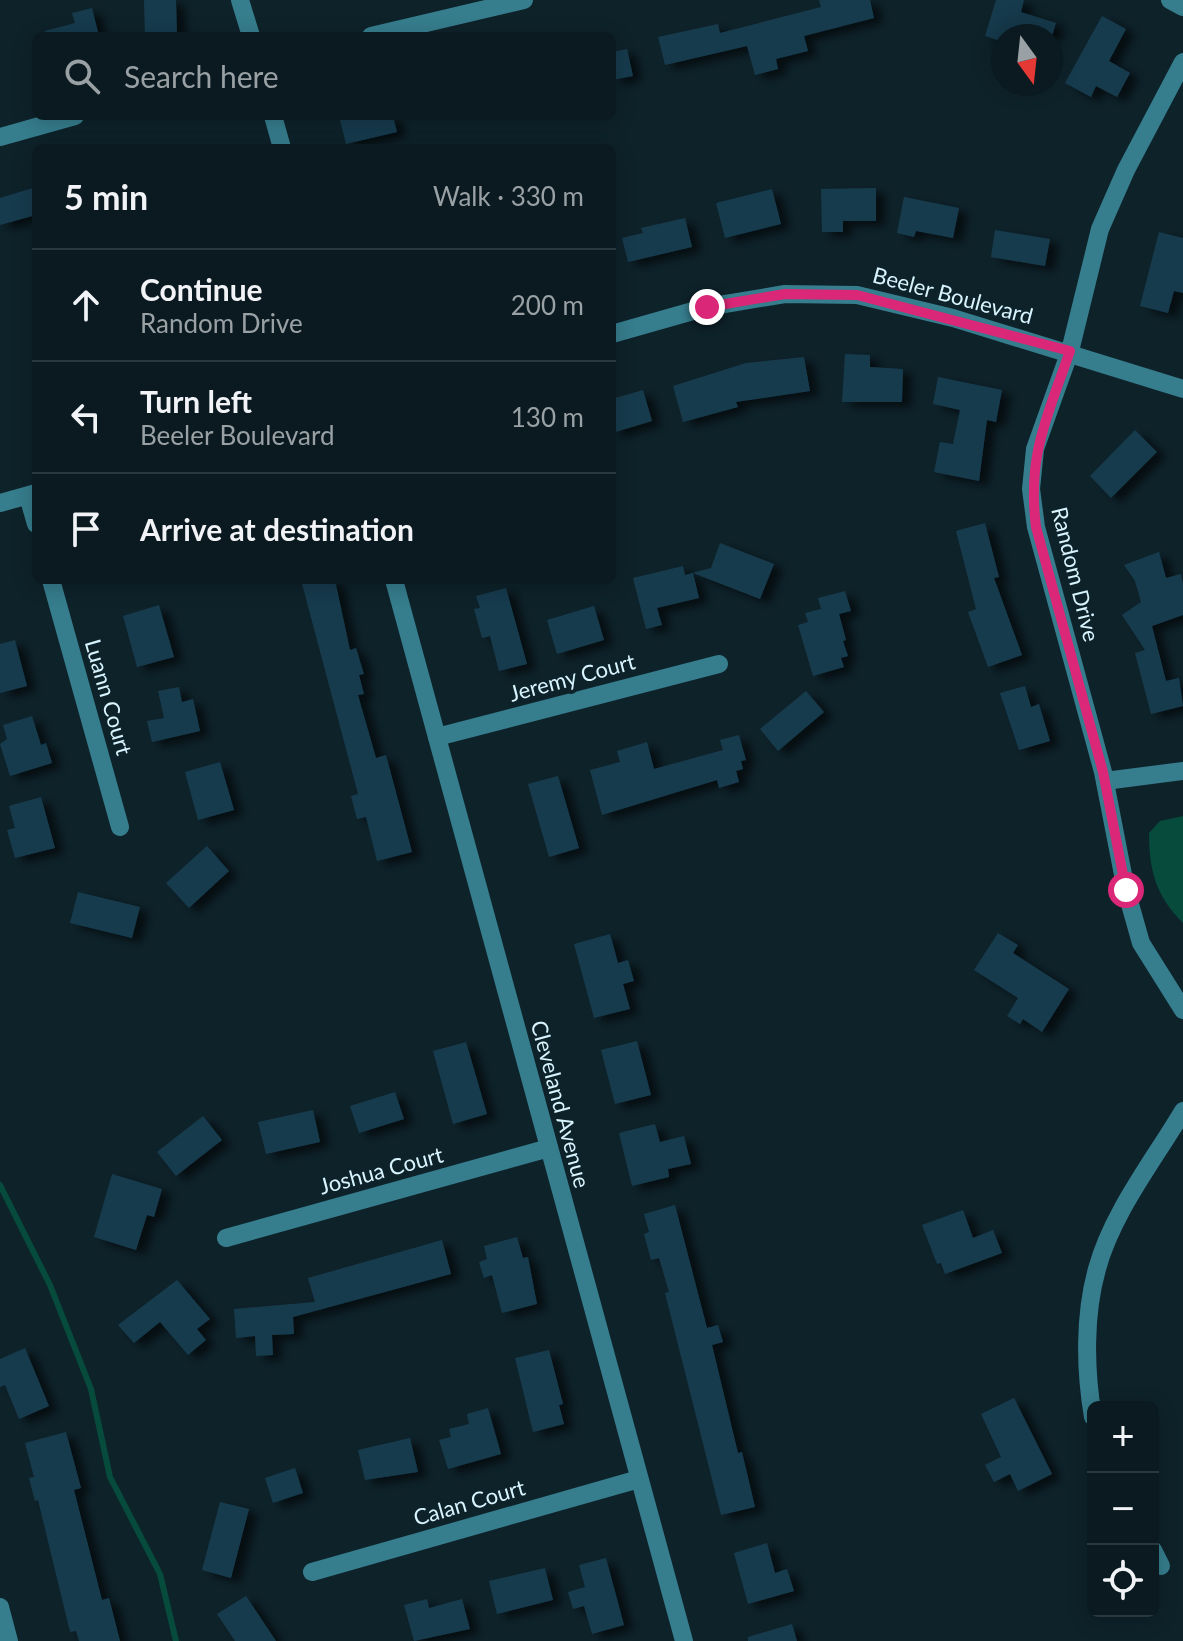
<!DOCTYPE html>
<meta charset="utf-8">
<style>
:root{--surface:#0a1a20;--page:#132329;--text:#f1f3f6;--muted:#99a1a5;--line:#2a383e}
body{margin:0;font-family:Lato,sans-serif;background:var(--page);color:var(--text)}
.controls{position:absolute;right:24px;bottom:24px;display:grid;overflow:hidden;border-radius:12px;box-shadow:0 4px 20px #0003}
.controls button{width:72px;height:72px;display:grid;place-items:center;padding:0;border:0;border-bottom:2px solid var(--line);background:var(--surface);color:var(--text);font:40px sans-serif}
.compass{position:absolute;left:991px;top:24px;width:72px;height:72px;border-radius:50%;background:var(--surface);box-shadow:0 4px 20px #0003;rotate:165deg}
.stop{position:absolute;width:24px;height:24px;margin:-18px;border:6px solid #db2777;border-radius:50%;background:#fff}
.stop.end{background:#db2777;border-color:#fff;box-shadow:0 2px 8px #0008}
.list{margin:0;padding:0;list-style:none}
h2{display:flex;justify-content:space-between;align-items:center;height:104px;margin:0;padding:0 32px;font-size:34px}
h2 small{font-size:26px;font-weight:400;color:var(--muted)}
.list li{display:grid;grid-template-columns:52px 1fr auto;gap:24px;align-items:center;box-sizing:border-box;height:112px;padding:0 32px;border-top:2px solid var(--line)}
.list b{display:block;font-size:30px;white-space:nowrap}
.list p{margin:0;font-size:26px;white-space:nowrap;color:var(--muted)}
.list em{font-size:26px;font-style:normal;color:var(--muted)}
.icon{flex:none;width:44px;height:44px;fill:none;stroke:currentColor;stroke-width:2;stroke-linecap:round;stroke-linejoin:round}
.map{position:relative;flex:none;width:1183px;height:1641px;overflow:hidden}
.search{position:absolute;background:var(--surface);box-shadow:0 4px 20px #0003;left:32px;top:32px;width:584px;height:88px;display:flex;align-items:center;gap:20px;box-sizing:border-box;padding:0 28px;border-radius:12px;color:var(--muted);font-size:30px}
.panel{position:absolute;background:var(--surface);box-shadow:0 4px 20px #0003;left:32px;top:144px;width:584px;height:440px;border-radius:12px}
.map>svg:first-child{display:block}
.water{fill:#064b3c}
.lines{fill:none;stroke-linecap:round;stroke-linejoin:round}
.stream{stroke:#064b3c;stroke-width:6}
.building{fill:#193b4d;filter:url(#shadow)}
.minor{stroke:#367d8d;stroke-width:18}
.route{stroke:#db2777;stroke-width:10}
.labels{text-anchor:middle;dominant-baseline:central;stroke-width:8;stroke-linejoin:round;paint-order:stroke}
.street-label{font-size:22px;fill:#d8f5ff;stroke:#0e222a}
</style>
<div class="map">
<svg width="1183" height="1641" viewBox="0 0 1183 1641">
<defs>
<filter id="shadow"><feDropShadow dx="9" dy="5" stdDeviation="4" flood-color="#0009"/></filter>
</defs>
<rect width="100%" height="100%" fill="#0e222a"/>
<path class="water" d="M1183,816V923C1156,896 1149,871 1149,833L1160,821Z"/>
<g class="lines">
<polyline class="stream" points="0,1185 50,1285 91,1389 110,1477 160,1574 176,1641"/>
</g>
<g class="building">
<polygon points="144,0 176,0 177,36 145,36"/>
<polygon points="819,0 870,0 874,18 804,36 808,51 776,59 778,69 755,75 747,46 665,65 658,37 718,24 720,33 821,7"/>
<polygon points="996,0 1024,0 1021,12 1056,23 1052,36 1003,36 1003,42 985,36"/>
<polygon points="92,8 99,36 46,36 45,31 75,23 72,13"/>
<polygon points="1102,16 1126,29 1109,61 1130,73 1117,97 1096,86 1091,97 1065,83"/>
<polygon points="627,49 633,76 612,80 612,52"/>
<polygon points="339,116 393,116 397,132 346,144"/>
<polygon points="36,187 36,215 0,225 0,198"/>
<polygon points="876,188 876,221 843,221 843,232 822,232 821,189"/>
<polygon points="772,189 781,224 725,238 716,203"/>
<polygon points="904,197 959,208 953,238 916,231 914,237 897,233"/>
<polygon points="685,218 692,247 628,262 622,238 643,233 641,228"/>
<polygon points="995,230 1050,239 1045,266 991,257"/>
<polygon points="1159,232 1183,238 1183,293 1174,291 1168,313 1140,306"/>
<polygon points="845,354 870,355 870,367 903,369 902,402 842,402"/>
<polygon points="804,357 810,391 736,402 738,407 683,422 673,386 746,363"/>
<polygon points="938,377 1002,390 996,422 987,420 979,481 934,472 940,442 953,444 960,410 933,404"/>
<polygon points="643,390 652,421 612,433 612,399"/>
<polygon points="1135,430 1157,452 1111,498 1090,476"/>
<polygon points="985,523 999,577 994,578 1022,655 988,667 968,612 976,609 956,531"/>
<polygon points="720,543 774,564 760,599 693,573 699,598 657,608 662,625 646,629 633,578 683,566 685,575 711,568"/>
<polygon points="1159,552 1166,578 1181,574 1183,584 1183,615 1152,626 1166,681 1179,678 1183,706 1151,714 1135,653 1145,650 1122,615 1141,602 1135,581 1124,565"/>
<polygon points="301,580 335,580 350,650 356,648 364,674 359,675 364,694 358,695 376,758 386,755 412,852 377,861 366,817 357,819 351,796 358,794"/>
<polygon points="506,588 527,664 499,671 490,636 482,638 474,609 480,608 476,596"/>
<polygon points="845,591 851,611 839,614 846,640 843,641 848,656 841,658 844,667 813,676 798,625 808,622 805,613 821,609 818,598"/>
<polygon points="159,605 174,657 137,667 123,616"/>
<polygon points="594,606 604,640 557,654 547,620"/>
<polygon points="15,640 27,686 0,693 0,644"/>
<polygon points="1025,686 1031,707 1039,704 1050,741 1019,750 1000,693"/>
<polygon points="179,687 182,702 193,699 200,731 152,742 147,721 164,718 158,691"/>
<polygon points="806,691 824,712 778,751 760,729"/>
<polygon points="32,716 41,745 46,743 52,763 10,776 0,744 7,739 3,725"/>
<polygon points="739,735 746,760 741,761 743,769 736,771 739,782 719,788 717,780 602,815 590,770 620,762 617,751 647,742 654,769 723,750 720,740"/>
<polygon points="220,762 234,810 198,820 185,772"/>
<polygon points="558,776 579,848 549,857 528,784"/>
<polygon points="41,797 55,848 15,858 7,830 15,828 9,806"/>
<polygon points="207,846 229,871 189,908 166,883"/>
<polygon points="78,892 140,907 132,938 70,923"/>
<polygon points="998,933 1018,945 1013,953 1069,989 1042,1032 1023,1019 1020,1024 1007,1016 1018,998 974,970"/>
<polygon points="610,934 618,963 628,960 634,981 623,984 630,1009 594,1018 574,944"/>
<polygon points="637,1041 651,1095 615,1104 601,1050"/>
<polygon points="466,1042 487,1114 453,1124 433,1051"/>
<polygon points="395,1092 404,1119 359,1133 350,1106"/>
<polygon points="313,1110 320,1142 266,1154 258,1122"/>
<polygon points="203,1116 222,1140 176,1176 157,1152"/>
<polygon points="655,1124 660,1142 684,1136 691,1164 668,1169 669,1177 632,1186 619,1133"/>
<polygon points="112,1174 162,1189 154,1217 147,1215 136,1250 94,1237"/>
<polygon points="675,1205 707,1328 718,1325 723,1342 712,1345 738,1453 742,1452 755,1507 721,1515 665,1293 669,1292 659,1258 651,1260 644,1234 649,1232 644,1214"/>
<polygon points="963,1210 973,1238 993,1230 1002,1253 945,1274 941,1263 937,1264 922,1225"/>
<polygon points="517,1237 523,1258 528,1257 537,1304 502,1313 492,1275 484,1278 479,1262 487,1259 484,1246"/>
<polygon points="442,1240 451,1274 293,1317 294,1334 272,1335 273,1355 256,1356 255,1336 236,1338 234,1309 315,1302 308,1278"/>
<polygon points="177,1280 210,1319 197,1329 206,1340 188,1355 160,1322 134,1343 118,1325"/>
<polygon points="25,1348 49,1406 19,1419 5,1385 0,1387 0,1359"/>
<polygon points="549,1350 563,1404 559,1405 564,1424 533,1432 515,1358"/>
<polygon points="1014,1398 1052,1474 1018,1491 1010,1474 994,1482 985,1465 1001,1457 981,1414"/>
<polygon points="488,1408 501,1454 448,1469 439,1440 451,1437 449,1429 469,1424 467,1414"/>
<polygon points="66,1432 81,1488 74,1490 102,1600 109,1598 120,1641 79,1641 76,1631 70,1632 38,1500 35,1501 29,1478 34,1477 25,1443"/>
<polygon points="410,1438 418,1472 365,1480 358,1450"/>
<polygon points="295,1468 303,1493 273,1503 265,1478"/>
<polygon points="220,1502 249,1509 231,1578 202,1570"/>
<polygon points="767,1543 775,1573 787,1569 794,1591 748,1604 734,1553"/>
<polygon points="606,1558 624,1625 592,1634 584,1606 573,1609 568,1592 585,1587 579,1565"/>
<polygon points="545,1568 553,1600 497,1614 489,1581"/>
<polygon points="246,1596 276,1641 235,1641 217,1614"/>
<polygon points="427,1599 429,1608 462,1599 470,1629 414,1641 404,1605"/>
<polygon points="792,1624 797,1641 748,1641 748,1637"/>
</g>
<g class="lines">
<g class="minor">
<polyline points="240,0 251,36"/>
<polyline points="1170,0 1183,7"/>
<polyline points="371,36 524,0"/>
<polyline points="1183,62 1126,170 1100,229 1070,351 1035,449 1031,489 1036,527 1103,772 1126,890 1141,943 1183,1010"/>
<polyline points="273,116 282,148"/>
<polyline points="0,137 75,116"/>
<polyline points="612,334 707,307 785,294 857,295 953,318 1183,389"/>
<polyline points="28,496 36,524"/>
<polyline points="0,503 36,493"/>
<polyline points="51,580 120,827"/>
<polyline points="394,580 684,1641"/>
<polyline points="437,737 719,664"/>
<polyline points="1105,781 1183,771"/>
<polyline points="226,1238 549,1148"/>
<path d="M1093,1417C1085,1370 1084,1315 1097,1269C1112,1213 1154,1160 1183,1111"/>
<polyline points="1153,1550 1161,1566"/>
<polyline points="312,1572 639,1479"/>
<polyline points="0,1607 9,1641"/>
</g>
</g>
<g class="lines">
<path class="route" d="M707,307L785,294L857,295L1070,351C1047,417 1027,456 1036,527L1103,772L1126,890"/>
</g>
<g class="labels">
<g class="street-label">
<text transform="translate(953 295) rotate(15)">Beeler Boulevard</text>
<text transform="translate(1076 574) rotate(76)">Random Drive</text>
<text transform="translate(572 677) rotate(-15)">Jeremy Court</text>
<text transform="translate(109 697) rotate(74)">Luann Court</text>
<text transform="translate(561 1104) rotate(75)">Cleveland Avenue</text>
<text transform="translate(381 1170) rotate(-15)">Joshua Court</text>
<text transform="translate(469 1502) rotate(-16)">Calan Court</text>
</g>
</g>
</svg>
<div class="controls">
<button>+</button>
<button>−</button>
<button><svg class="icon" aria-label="locate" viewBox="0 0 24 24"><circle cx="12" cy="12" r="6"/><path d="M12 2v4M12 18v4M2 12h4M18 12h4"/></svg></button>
</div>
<svg class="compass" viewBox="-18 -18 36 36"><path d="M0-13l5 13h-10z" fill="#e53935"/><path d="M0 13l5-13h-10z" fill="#99a1a5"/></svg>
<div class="stop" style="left:1126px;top:890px"></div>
<div class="stop end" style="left:707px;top:307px"></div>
<div class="search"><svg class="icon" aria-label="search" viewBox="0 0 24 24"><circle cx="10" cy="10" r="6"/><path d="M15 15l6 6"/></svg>Search here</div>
<section class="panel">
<h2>5 min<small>Walk · 330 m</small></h2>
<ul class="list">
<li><svg class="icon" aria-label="ahead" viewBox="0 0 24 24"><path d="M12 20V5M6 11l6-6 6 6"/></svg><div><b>Continue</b><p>Random Drive</p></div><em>200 m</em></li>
<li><svg class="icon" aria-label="left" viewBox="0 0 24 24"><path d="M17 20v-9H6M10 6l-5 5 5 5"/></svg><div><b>Turn left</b><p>Beeler Boulevard</p></div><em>130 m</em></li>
<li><svg class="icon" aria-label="arrive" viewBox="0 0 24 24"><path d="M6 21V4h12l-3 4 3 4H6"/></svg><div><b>Arrive at destination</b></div></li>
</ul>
</section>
</div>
